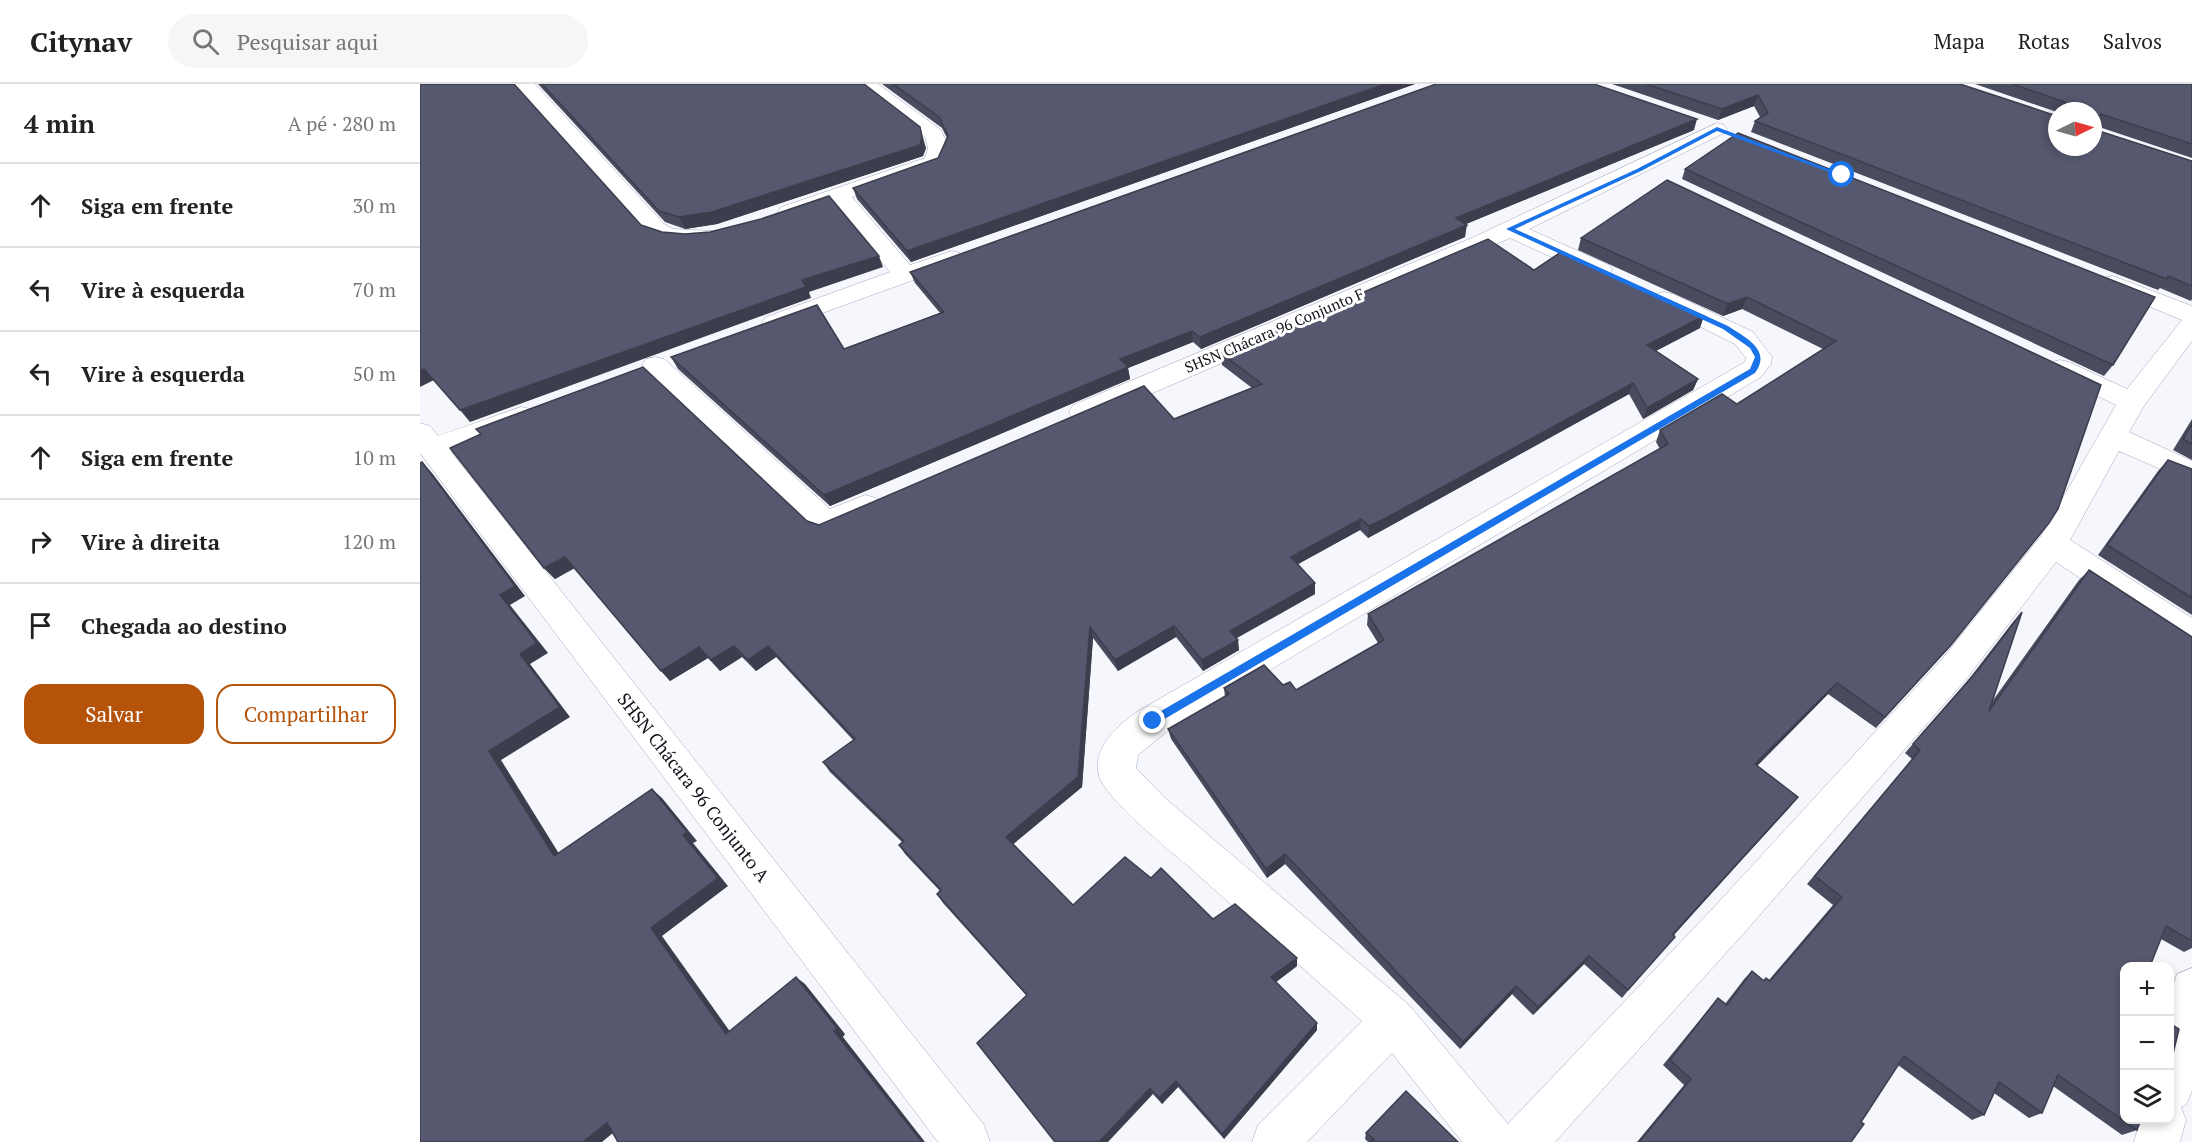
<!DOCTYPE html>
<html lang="pt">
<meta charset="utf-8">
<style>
:root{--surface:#fff;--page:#f6f6f6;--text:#222;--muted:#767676;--line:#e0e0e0;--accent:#b45309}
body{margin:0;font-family:"PT Serif",serif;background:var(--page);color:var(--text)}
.controls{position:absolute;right:18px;bottom:18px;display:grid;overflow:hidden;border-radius:12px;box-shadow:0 3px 9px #0003}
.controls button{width:54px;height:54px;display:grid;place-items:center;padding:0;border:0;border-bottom:2px solid var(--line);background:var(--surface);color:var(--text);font:30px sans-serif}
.compass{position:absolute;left:1628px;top:18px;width:54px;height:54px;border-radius:50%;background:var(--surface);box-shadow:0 3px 9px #0003;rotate:85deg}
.stop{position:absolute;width:18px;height:18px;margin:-14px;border:4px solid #1a73e8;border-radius:50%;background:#fff}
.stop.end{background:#1a73e8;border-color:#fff;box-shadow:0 2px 6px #0008}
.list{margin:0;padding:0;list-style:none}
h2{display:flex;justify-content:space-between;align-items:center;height:78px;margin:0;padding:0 24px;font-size:26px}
h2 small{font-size:20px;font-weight:400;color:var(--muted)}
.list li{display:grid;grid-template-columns:39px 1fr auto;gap:18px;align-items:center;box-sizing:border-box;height:84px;padding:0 24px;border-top:2px solid var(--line)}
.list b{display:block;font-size:22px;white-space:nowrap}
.list em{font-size:20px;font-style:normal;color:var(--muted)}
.actions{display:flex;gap:12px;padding:18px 24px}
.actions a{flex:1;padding:14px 0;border:2px solid var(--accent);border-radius:18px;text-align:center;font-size:21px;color:var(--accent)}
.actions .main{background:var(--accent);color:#fff}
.icon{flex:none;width:33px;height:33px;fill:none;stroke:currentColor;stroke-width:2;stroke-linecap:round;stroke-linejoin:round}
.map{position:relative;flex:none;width:1772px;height:1058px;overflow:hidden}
header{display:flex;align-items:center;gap:36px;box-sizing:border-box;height:84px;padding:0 30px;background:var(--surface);border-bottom:2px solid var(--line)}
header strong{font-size:28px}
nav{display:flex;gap:33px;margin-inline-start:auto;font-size:21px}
.search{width:420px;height:54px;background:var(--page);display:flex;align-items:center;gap:15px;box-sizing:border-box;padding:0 21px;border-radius:33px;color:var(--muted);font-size:22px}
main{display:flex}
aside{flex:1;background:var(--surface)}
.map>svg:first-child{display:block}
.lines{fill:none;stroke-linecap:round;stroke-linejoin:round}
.minor-casing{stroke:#a2a6bf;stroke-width:1}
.minor{fill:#fff;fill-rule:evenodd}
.wall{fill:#494c5f}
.shaded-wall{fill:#3c3e4d}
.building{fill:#55586e;stroke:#3c3e4d;stroke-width:1.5}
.route{fill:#1a73e8}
.labels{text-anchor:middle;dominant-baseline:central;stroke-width:6;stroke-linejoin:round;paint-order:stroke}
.far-street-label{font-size:15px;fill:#11121a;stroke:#fff}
.street-label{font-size:18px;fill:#11121a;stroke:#fff}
</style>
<header>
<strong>Citynav</strong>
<div class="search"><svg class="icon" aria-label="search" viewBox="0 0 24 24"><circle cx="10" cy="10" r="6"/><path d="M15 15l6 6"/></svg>Pesquisar aqui</div>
<nav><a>Mapa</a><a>Rotas</a><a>Salvos</a></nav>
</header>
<main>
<aside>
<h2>4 min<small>A pé · 280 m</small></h2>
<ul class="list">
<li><svg class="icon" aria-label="ahead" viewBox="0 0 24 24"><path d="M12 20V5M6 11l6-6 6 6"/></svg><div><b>Siga em frente</b></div><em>30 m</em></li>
<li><svg class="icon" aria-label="left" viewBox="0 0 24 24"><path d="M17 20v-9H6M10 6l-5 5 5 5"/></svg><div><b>Vire à esquerda</b></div><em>70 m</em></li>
<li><svg class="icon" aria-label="left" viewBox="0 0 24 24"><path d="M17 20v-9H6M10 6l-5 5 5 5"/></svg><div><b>Vire à esquerda</b></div><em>50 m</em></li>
<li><svg class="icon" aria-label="ahead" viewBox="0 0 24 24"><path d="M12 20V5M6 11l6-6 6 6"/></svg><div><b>Siga em frente</b></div><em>10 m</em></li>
<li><svg class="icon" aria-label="right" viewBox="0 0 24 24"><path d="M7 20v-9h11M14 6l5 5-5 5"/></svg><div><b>Vire à direita</b></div><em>120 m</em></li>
<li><svg class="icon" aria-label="arrive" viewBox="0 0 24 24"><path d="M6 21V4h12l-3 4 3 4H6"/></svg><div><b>Chegada ao destino</b></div></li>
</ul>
<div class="actions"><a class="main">Salvar</a><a>Compartilhar</a></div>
</aside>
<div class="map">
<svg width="1772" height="1058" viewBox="0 0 1772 1058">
<rect width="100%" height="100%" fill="#f6f7fc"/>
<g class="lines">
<g class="minor-casing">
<g id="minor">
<polygon points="94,0 115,0 244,140 253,145 293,147 297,152 293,157 249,159 228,150"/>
<polygon points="436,0 458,0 521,46 529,64 521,83 432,113 490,181 532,167 540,169 544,174 540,179 364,243 355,246 346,243 342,238 346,233 470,188 414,120 369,135 361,133 358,128 361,123 505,74 508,64 505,53"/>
<polygon points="1297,39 1304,41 1307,45 1304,49 1109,145 1189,181 1192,186 1189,191 1180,193 1171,191 1090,154 673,335 663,337 653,335 649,328 653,321 1054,153"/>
<path d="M1693,192L1772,222V257L1724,322L1709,348L1772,377V399L1699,367L1650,456L1772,534V564L1760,561L1636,478L1547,594L1324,849L1135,1058H1042L972,969L887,1058H832L838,1041L942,937C884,885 826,834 768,782C748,765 686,715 679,692C671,663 700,639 720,626L1325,278L1326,274L1315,260L1235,220L1232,215L1235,210L1244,208L1253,210L1333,248L1352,273L1351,280L1341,293L746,648L718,671L716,684L746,715L989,921L1088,1040L1296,821L1523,574L1621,452L1696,321L1631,290L1627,284L1631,278L1640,276L1649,278L1707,305L1762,236L1684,204L1681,199L1684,194Z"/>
<polygon points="235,273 244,275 410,425 445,411 456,414 460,422 456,430 406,450 395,447 226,287 222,281 226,275"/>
<polygon points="101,323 111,325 115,332 111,339 31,368 564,1041 570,1058 518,1058 0,369 0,339 10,342 18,352"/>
<polygon points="1772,884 1772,1007 1766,1021 1761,1023 1766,1036 1760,1058 1714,1058 1720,1036 1750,1036 1750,910 1757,890"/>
</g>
</g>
<use href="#minor" class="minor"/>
</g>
<g class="wall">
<polygon points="118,0 444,0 506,64 503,72 297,140 265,145 245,138"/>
<polygon points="462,0 995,0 491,178 437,115 433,104 518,74 527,54 522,44"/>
<polygon points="1192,0 1540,0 1637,63 1673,27 1637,27 1637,28 1555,0 1772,0 1772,74 1679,43 1679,47 1772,77 1772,215 1771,217 1740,204 1738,206 1331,48 1335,37 1340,33 1334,22 1298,36"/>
<polygon points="1274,46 1046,140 1045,153 781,265 773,258 708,284 710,295 410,422 258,285 251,273 424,265 520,229 495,199 490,188"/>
<polygon points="1265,85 1693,281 1684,292 1262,95"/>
<polygon points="1161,154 1681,301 1531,561 1456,644 1408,610 1337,682 1378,713 1254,851 1202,914 1164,880 1113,931 1092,910 1040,965 865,780 847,794 751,655 748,645 805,613 804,604 863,601 876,606 958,559 947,541 948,530 1240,365 1236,358 1240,346 1317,320 1403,265 1322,225 1303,232 1158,166"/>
<polygon points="1114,186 1280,244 1236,267 1278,295 1273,306 1223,335 1209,310 963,446 948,454 940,446 878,480 895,499 895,510 817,554 819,566 783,587 756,553 698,587 673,554 662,703 593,760 653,821 731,794 793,835 877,874 877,882 856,898 897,946 804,1055 758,1003 742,1020 733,1010 606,911 523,819 517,810 520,807 485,770 479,761 482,758 410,688 403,678 433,656 356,573 336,587 322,573 300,587 288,574 250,597 154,484 135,495 124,484 387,437 399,441 754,335 832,304 802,281 801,269"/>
<polygon points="1772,335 1772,376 1753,366"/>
<polygon points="1748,376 1772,385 1772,531 1678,471 1738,387"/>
<polygon points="1669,486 1772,553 1772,864 1764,868 1741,855 1704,882 1717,1046 1702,1051 1633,1002 1622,1029 1609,1034 1574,1009 1564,1031 1552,1036 1478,981 1441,1038 1431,1058 1217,1058 1264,1001 1243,981 1292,921 1298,914 1305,920 1325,894 1332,887 1343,896 1346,894 1349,896 1413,821 1387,800 1492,675 1485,669 1549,595 1593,538 1602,528 1571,619 1659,496"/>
<polygon points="946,1049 1038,1058 948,1058 945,1055"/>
</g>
<g class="shaded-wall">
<polygon points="965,0 995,0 491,178 487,167"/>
<polygon points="1338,11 1334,22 1298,36 1302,25"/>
<polygon points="1277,35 1274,46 1034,145 1036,134"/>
<polygon points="500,43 506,64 503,72 297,140 265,145 259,133"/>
<polygon points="1047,141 1045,153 781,265 780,253"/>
<polygon points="459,172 463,183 389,208 391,214 50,338 40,326 382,196"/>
<polygon points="1327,213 1322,225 1303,232 1308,220"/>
<polygon points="1284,232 1280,244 1224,273 1227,261"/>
<polygon points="772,247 773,258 708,284 710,295 410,422 404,411 700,275"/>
<polygon points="4,285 14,296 0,303 0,286"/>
<polygon points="1278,295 1273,306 1223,335 1227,324"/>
<polygon points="1213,299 1209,310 948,454 949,442"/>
<polygon points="2,378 12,389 105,512 90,521 128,569 110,580 150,633 81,676 146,781 134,772 69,667 100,570 80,511"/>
<polygon points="941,435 940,446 871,484 871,473"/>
<polygon points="145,473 155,484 135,495 124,484"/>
<polygon points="895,499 895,510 811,557 810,547"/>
<polygon points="754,542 756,553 698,587 695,576"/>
<polygon points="670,543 673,554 662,703 591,762 586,753"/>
<polygon points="818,556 819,566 783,587 782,576"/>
<polygon points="314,562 322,573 300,587 291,576"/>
<polygon points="348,562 356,573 336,587 328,576"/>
<polygon points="279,563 288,574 250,597 241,587"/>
<polygon points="1417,599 1408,610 1328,691 1335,680"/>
<polygon points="232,705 242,714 277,757 273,759 308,802 242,852 316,956 306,950 231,844 263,751"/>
<polygon points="1378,713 1370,723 1246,859 1253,850"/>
<polygon points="865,770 865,780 847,794 846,785"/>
<polygon points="1169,872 1164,880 1113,931 1118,923"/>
<polygon points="877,874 877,882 852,901 851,893"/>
<polygon points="376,893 385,900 425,950 423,953 505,1058 502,1058 414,947"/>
<polygon points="1096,902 1092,910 1040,965 1043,958"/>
<polygon points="897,939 897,946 804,1055 802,1050"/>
<polygon points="756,997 758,1003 742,1020 739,1014"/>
<polygon points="730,1004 733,1010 688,1058 679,1058"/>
<polygon points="187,1039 200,1043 182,1058 163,1058"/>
</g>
<g class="building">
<polygon points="0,0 94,0 221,141 242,148 265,150 290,148 341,135 409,112 459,172 382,196 386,203 40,326 4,285 0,286"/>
<polygon points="122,0 444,0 500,43 502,53 500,61 292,128 259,133 239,127"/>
<polygon points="473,0 965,0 487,167 433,104 518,74 528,52 519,33"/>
<polygon points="1016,0 1174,0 1277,35 1036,134 1047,141 780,253 772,247 700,275 708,283 404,411 251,273 397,221 424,265 524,228 490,188"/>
<polygon points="1226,0 1540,0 1637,32 1637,63 1673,63 1673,27 1646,27 1645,18 1592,0 1772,0 1772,60 1681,30 1678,32 1679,47 1772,77 1772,202 1748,192 1747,195 1335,37 1348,29 1338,11 1302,25"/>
<polygon points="1318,49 1735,213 1693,281 1265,85"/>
<polygon points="1247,96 1681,301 1638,425 1629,439 1531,561 1465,633 1417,599 1335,680 1378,713 1253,850 1255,853 1208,906 1169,872 1118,923 1096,902 1043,958 865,770 846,785 748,645 809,610 804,604 844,581 863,601 870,598 876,606 964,556 948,530 1248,360 1240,346 1302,310 1317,320 1416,257 1327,213 1308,220 1161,154"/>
<polygon points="1068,155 1114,186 1141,168 1284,232 1227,261 1278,295 1227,324 1213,299 964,435 949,442 941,435 871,473 895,499 810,547 818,556 782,576 754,542 695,576 670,543 658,693 586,753 653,821 705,773 731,794 741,784 793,835 815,820 877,874 851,893 897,939 802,1050 756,997 739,1014 730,1004 679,1058 635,1058 557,959 607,911 517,810 521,806 479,761 484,757 403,678 435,655 348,562 328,576 314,562 291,576 279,563 241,587 145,473 124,484 30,364 61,350 56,345 223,283 387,437 399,441 724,302 754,335 842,300 801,269"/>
<polygon points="1772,340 1772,360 1763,355"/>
<polygon points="1748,376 1772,385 1772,514 1687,461"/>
<polygon points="2,378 95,502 80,511 117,559 100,570 140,623 69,667 134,772 232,705 267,748 263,751 298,794 231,844 306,950 376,893 417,944 414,947 502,1058 198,1058 187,1039 163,1058 0,1058 0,379"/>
<polygon points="1669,486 1772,553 1772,857 1746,842 1730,882 1704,882 1704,1035 1721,1035 1717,1046 1638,991 1622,1029 1579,998 1564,1031 1484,972 1441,1038 1444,1040 1431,1058 1219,1058 1271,995 1250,976 1298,914 1307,921 1332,887 1344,897 1346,894 1350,897 1422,813 1395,792 1500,666 1493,660 1558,586 1602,528 1569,627"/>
<polygon points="1749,939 1759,945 1749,986"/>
<polygon points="986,1007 1038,1058 951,1058 954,1055 946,1049"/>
</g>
<path class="route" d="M1297,43L1425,91L1420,92L1297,47L1221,87L1095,145L1308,242C1326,254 1352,266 1335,289L736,640H729V634L1330,285L1335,273L1330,264L1303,245L1086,145L1217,85Z"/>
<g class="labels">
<g class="far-street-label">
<text transform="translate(854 246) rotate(-23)">SHSN Chácara 96 Conjunto F</text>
</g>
<g class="street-label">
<text transform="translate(274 703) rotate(52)">SHSN Chácara 96 Conjunto A</text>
</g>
</g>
</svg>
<div class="controls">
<button>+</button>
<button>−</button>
<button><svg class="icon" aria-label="layers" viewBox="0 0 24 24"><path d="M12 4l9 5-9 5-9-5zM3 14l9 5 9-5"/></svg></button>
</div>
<svg class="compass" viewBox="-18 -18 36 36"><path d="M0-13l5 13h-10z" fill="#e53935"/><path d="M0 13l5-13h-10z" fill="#767676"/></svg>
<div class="stop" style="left:1422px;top:91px"></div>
<div class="stop end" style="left:733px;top:637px"></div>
</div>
</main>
